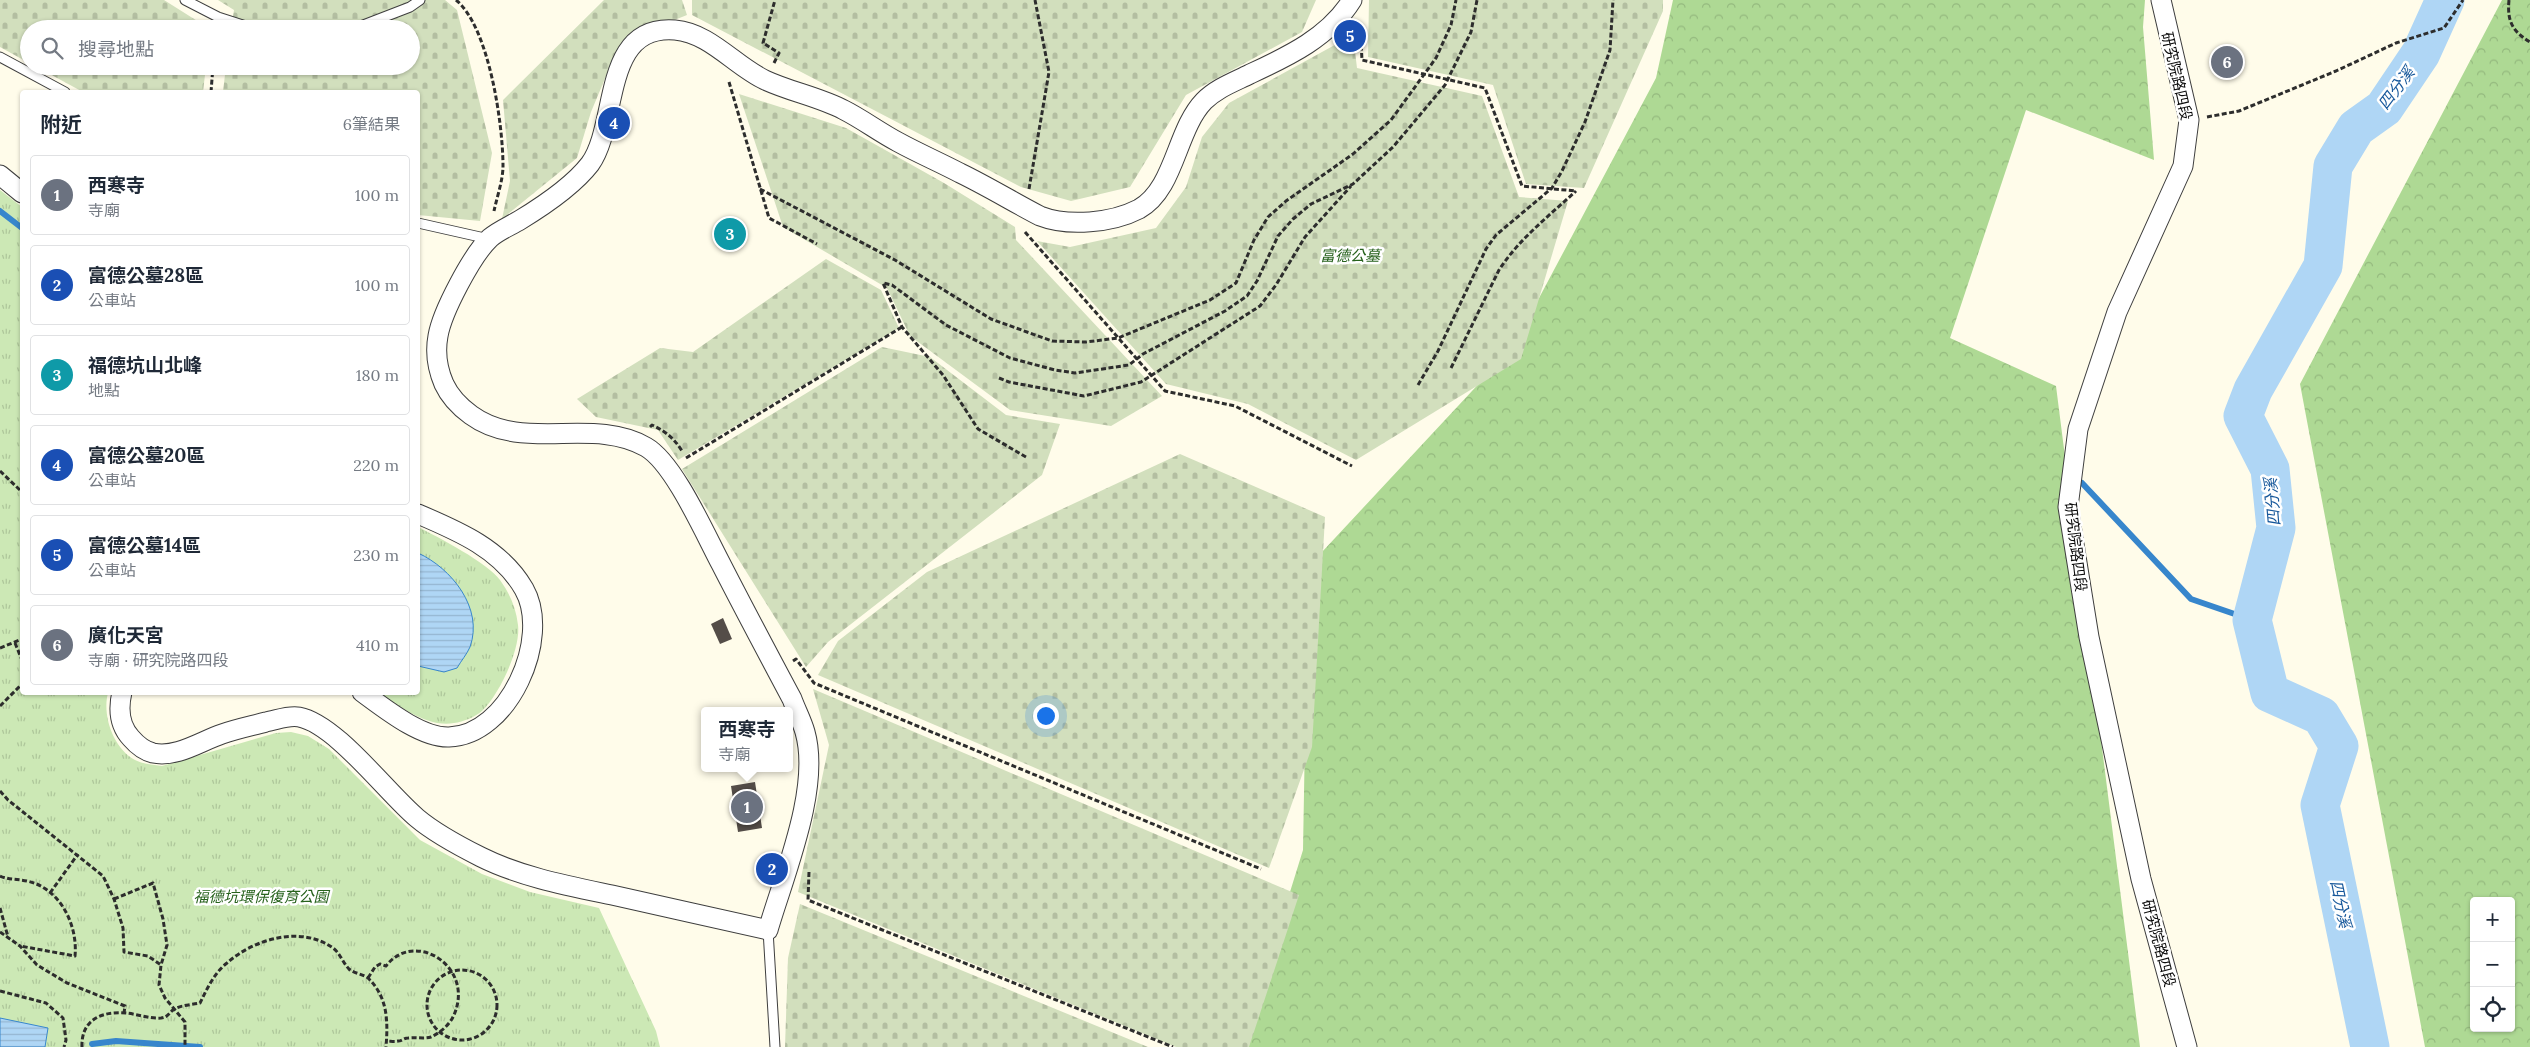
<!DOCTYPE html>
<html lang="zh-TW">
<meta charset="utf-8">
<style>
:root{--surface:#fff;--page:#f6f6f7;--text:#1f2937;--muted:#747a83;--line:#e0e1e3;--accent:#db2777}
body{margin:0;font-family:Lora,"Noto Sans TC",serif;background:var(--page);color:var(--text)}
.controls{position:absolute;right:15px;bottom:15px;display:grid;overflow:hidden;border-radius:5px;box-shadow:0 1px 4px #0004}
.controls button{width:45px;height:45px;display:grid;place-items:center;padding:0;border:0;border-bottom:1px solid var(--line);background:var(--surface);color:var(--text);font:25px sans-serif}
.you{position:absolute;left:1045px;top:715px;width:18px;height:18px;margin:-12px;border:4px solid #fff;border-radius:50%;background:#1a73e8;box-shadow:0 0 0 8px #1a73e833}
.badge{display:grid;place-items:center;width:32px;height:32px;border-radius:50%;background:var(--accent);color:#fff;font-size:16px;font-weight:700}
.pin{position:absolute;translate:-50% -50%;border:2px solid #fff;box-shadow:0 1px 5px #0006}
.popup{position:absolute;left:701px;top:707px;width:92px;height:65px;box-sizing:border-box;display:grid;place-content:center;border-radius:5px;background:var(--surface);filter:drop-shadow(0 1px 4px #0005);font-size:16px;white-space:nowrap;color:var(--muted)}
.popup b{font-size:19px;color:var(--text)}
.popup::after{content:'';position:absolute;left:50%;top:100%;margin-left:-10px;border:10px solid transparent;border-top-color:var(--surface)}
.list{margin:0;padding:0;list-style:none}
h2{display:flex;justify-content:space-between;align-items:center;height:65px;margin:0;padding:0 20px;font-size:21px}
h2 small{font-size:16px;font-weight:400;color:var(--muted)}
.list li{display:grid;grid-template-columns:32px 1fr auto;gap:15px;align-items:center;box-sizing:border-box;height:80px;margin:0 10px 10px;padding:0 10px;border:1px solid var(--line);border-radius:5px}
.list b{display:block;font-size:19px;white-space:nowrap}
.list p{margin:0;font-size:16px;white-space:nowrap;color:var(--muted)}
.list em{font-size:16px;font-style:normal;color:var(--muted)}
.icon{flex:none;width:28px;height:28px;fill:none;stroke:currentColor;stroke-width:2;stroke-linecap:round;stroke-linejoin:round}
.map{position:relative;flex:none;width:2530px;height:1047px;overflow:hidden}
.search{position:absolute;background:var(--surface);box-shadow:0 1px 4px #0004;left:20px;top:20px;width:400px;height:55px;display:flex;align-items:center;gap:12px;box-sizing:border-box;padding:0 18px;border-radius:28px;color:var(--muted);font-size:19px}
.panel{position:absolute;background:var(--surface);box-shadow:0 1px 4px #0004;left:20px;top:90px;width:400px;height:605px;border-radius:5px}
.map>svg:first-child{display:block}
.forest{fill:url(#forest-crowns);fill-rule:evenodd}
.cemetery{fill:url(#cemetery-stones)}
.park{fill:url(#park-tufts)}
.water{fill:url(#water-rules);stroke:#3786cc}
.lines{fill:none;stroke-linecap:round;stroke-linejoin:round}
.stream{stroke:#3786cc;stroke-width:6}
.river{stroke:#afd6f5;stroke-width:39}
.building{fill:#544d48}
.service-casing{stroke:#3e3e3e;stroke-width:11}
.minor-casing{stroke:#3e3e3e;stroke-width:21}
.path{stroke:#2d2d2d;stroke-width:3;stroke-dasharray:5 2.5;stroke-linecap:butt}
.service{stroke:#fff;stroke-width:9}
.minor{stroke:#fff;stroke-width:19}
.labels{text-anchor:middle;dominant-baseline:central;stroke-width:5;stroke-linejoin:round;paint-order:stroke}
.street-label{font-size:15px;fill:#0b0b0b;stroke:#fff}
.park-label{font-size:15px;font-style:italic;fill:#27621d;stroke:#fff}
.water-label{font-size:16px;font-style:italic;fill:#17589b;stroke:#fff}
</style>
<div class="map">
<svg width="2530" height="1047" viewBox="0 0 2530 1047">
<defs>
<pattern id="forest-crowns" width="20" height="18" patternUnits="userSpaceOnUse" patternTransform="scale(1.25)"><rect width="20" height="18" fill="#aed994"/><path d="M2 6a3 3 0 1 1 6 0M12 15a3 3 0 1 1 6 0" fill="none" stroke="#94b97e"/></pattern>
<pattern id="cemetery-stones" width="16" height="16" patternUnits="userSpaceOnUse" patternTransform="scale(1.25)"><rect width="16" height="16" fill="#d2dfbd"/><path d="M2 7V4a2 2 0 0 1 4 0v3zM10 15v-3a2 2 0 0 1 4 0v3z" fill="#b3bea1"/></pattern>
<pattern id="park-tufts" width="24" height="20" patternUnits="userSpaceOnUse" patternTransform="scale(1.25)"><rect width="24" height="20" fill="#cce8b5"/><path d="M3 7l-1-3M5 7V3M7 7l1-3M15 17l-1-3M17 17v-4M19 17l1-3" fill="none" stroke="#aec69a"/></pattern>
<pattern id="water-rules" width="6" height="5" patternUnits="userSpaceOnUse" patternTransform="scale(1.25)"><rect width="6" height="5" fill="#afd6f5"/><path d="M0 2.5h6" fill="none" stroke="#95b6d1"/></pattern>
</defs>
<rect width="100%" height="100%" fill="#fffcea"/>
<g class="forest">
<polygon points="1673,0 2145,0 2143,27 2154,160 2026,110 1950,338 2056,386 2140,1047 1242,1047 1303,850 1308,567 1513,347 1656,78"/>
<path d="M2502,0H2530V1047H2425L2300,384ZM2474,901H2511V1028H2474Z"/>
</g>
<g class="cemetery">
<polygon points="0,0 164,0 210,29 29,29 29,63 0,47"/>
<polygon points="218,0 445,0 457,10 492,153 480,221 418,215 418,92 223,92 226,66 411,66 411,29 231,29 234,10"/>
<polygon points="604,0 682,0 687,15 632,37 614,57 591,112 577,158 502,219 510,181 503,100"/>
<polygon points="692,0 1316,0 1302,32 1186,95 1130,187 1071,201 1021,187 692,15"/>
<polygon points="1369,0 1663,0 1663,11 1584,188 1526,184 1493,85 1368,57"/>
<polygon points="1353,35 1357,68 1482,96 1519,197 1568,201 1521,359 1356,460 1248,404 1166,384 1037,241 1070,247 1156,228 1186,187 1202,137 1229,103"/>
<polygon points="35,66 206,66 203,92 83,92"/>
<polygon points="739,94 846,128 944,183 1015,227 1016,240 1162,396 1111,426 1010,410 910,336 887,288 783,227"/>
<polygon points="826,259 881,290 899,328 678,460 658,430 596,417 577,399 660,348 693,352"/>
<polygon points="882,347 930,357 1006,415 1060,424 1042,475 828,642 806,667 682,469"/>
<polygon points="1180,454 1325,517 1312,747 1269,868 818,675 838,641 927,572"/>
<polygon points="813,689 1299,895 1249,1047 1176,1047 798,892 829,745"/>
<polygon points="800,904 1148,1047 785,1047 788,958"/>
</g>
<g class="park">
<path d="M0,190L22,207V692L108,693C102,715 113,748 135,760C143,764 153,765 162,766L276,733L291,732L308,736L329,749L420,840L482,874L530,892L599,908L656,1031L660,1047H0Z"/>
<path d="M418,527C438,537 488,563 500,580C510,594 516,608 518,625C521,649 499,695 482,711C475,717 463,722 454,723C428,728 399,706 379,693L418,692Z"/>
</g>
<g class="water">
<path d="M418,553C451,568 484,608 470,647C467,654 461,661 457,668L444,672L418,666Z"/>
<polygon points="0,1018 48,1028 45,1047 0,1047"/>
</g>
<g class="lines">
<g class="stream">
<polyline points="0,211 22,228"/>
<polyline points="2082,483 2191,599 2252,620"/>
<polyline points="92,1044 116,1041 200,1047"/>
</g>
<polyline class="river" points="2370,1047 2320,805 2339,746 2321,716 2270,693 2252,620 2276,528 2270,469 2243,416 2253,390 2323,266 2333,166 2356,128 2384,108 2421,53 2445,0"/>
</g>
<g class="building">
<polygon points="723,618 732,639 720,644 711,624"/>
<polygon points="755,782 762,828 738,832 731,786"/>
</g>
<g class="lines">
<g class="service-casing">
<g id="service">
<polyline points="185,0 218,17 255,29"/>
<polyline points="353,29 410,7 420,0"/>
<polyline points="0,57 65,92"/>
<polyline points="418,223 489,239"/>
<polyline points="768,930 775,1047"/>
</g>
</g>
<g class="minor-casing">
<g id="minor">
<polyline points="2161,0 2189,120 2183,166 2117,312 2078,429 2068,507 2089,637 2141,879 2187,1047"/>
<polyline points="0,175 22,193"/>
<path d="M122,692C118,709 119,725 131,738C137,745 145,751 153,753C177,758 201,741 222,734C236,729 251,726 266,722C277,720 288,715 299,717C336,724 387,793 417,818C436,834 459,846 481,857C521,877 569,886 612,895C664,907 716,918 768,930C784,875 821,788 805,732C802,721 796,710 792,699C768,654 744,609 721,564C705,534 674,463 646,447C592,416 523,453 471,415C460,407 450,397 444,384C438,370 435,352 438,336C442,312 472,255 490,238C498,231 510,226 520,220C543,206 573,186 590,164C619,124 601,24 675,30C710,33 735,66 765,80C791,92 819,97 844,110C862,119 879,132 898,142C918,153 939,162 960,173C987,186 1013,202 1040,216C1068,227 1112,223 1139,209C1175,189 1176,130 1204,101C1217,88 1234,82 1250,74C1289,56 1329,37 1352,0"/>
<path d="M362,692C384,708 421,738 449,737C508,736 552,638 524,589C501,549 458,531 418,514"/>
</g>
</g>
<g class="path">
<path d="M456,0C489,27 503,124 503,166C503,180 497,197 494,211"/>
<path d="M2509,0C2507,21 2512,31 2530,42"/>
<polyline points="1360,23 1362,60 1485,88 1522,186 1576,191"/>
<polyline points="774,63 779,53 763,43 775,0"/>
<polyline points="729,82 769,218 817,244"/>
<polyline points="211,92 213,66"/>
<polyline points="2207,117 2239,111 2336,71 2396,43 2444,28 2463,0"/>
<polyline points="760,189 895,260 991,319 1052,341 1086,342 1118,338 1210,300 1236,283 1254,240 1268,217 1286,201 1353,154 1391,120 1436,58 1451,25 1456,0"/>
<polyline points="1029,189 1049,72 1035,0"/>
<polyline points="1025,232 1165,391 1235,406 1352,466"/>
<path d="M1451,368L1499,270C1519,239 1549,216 1576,191"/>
<polyline points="999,378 1009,382 1084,396 1141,382 1260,306 1276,285 1305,237 1351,186"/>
<polyline points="1418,385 1438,351 1486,249 1496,235 1552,188 1562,171 1585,122 1610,50 1613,0"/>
<path d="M650,427L652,425C665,431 674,438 682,451"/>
<polyline points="1026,457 978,429 943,375 902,327 883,283 892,285 946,325 1010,358 1055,370 1075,373 1129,365 1143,354 1225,311 1247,296 1257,281 1278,236 1293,219 1311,204 1353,184 1393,147 1445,85 1471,32 1477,0"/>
<polyline points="686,458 902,327"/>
<polyline points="0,471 22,492"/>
<polyline points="15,643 22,660"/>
<polyline points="0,648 22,639"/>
<polyline points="793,661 796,659 814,683 1261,869"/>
<polyline points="0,706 22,684"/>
<polyline points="0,791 8,800 103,876 114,899 123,928 124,952 148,956 161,965"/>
<polyline points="809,872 808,900 1173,1047"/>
<path d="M0,876C9,880 18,879 27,881C60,888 78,925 75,956L20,946"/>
<polyline points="50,893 78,854"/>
<polyline points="114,899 153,883 163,919 167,945 161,965 159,985 165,998 185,1022 185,1047"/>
<polyline points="0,908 8,937"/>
<polyline points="0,932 20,946 37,965 67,983 125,1006 124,1013"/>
<circle cx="462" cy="1005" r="35"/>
<path d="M368,978L375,967L380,964L386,966C415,928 477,968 453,1017C449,1025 440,1033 431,1037C424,1039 416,1037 408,1038C404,1038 402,1041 398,1041C395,1042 390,1041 387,1041"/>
<polyline points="0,991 46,1003 63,1018 66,1040 64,1047"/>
<path d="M82,1047C81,1020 101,1011 126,1013C137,1014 150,1019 161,1018C168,1017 168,1014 173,1010C180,1005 191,1005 200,1003C207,989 214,973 227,963C254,939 301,925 333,948C340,953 343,963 349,969C355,974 364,974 369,979C388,998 388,1022 386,1047"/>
</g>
<use href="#service" class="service"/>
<use href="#minor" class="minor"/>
</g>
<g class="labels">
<g class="street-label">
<text transform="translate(2177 76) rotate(77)">研究院路四段</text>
<text transform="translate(2076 547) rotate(83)">研究院路四段</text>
<text transform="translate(2159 943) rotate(75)">研究院路四段</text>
</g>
<g class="park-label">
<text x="1350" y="255">富德公墓</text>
<text x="261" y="896">福德坑環保復育公園</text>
</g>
<g class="water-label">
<text transform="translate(2396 88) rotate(-53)">四分溪</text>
<text transform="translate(2272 502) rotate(-95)">四分溪</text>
<text transform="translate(2341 904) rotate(78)">四分溪</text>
</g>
</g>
</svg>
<div class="controls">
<button>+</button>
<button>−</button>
<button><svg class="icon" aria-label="locate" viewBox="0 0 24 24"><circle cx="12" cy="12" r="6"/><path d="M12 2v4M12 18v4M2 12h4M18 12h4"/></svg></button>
</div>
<div class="you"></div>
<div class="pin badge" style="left:747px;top:807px;background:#6b7280">1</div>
<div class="popup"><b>西寒寺</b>寺廟</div>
<div class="pin badge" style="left:772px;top:869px;background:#1a4fb4">2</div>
<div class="pin badge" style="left:730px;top:234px;background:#0f9aa8">3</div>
<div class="pin badge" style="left:614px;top:123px;background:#1a4fb4">4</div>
<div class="pin badge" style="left:1350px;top:36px;background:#1a4fb4">5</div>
<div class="pin badge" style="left:2227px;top:62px;background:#6b7280">6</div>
<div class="search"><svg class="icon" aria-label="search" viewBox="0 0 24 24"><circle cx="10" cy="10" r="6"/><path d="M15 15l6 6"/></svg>搜尋地點</div>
<section class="panel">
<h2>附近<small>6筆結果</small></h2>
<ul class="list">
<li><span class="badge" style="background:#6b7280">1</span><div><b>西寒寺</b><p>寺廟</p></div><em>100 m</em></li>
<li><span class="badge" style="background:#1a4fb4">2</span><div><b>富德公墓28區</b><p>公車站</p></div><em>100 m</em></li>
<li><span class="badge" style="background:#0f9aa8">3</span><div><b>福德坑山北峰</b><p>地點</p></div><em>180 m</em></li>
<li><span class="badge" style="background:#1a4fb4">4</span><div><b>富德公墓20區</b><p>公車站</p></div><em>220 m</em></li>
<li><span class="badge" style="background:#1a4fb4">5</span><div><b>富德公墓14區</b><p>公車站</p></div><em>230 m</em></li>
<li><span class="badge" style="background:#6b7280">6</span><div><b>廣化天宮</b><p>寺廟 · 研究院路四段</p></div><em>410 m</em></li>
</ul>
</section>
</div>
